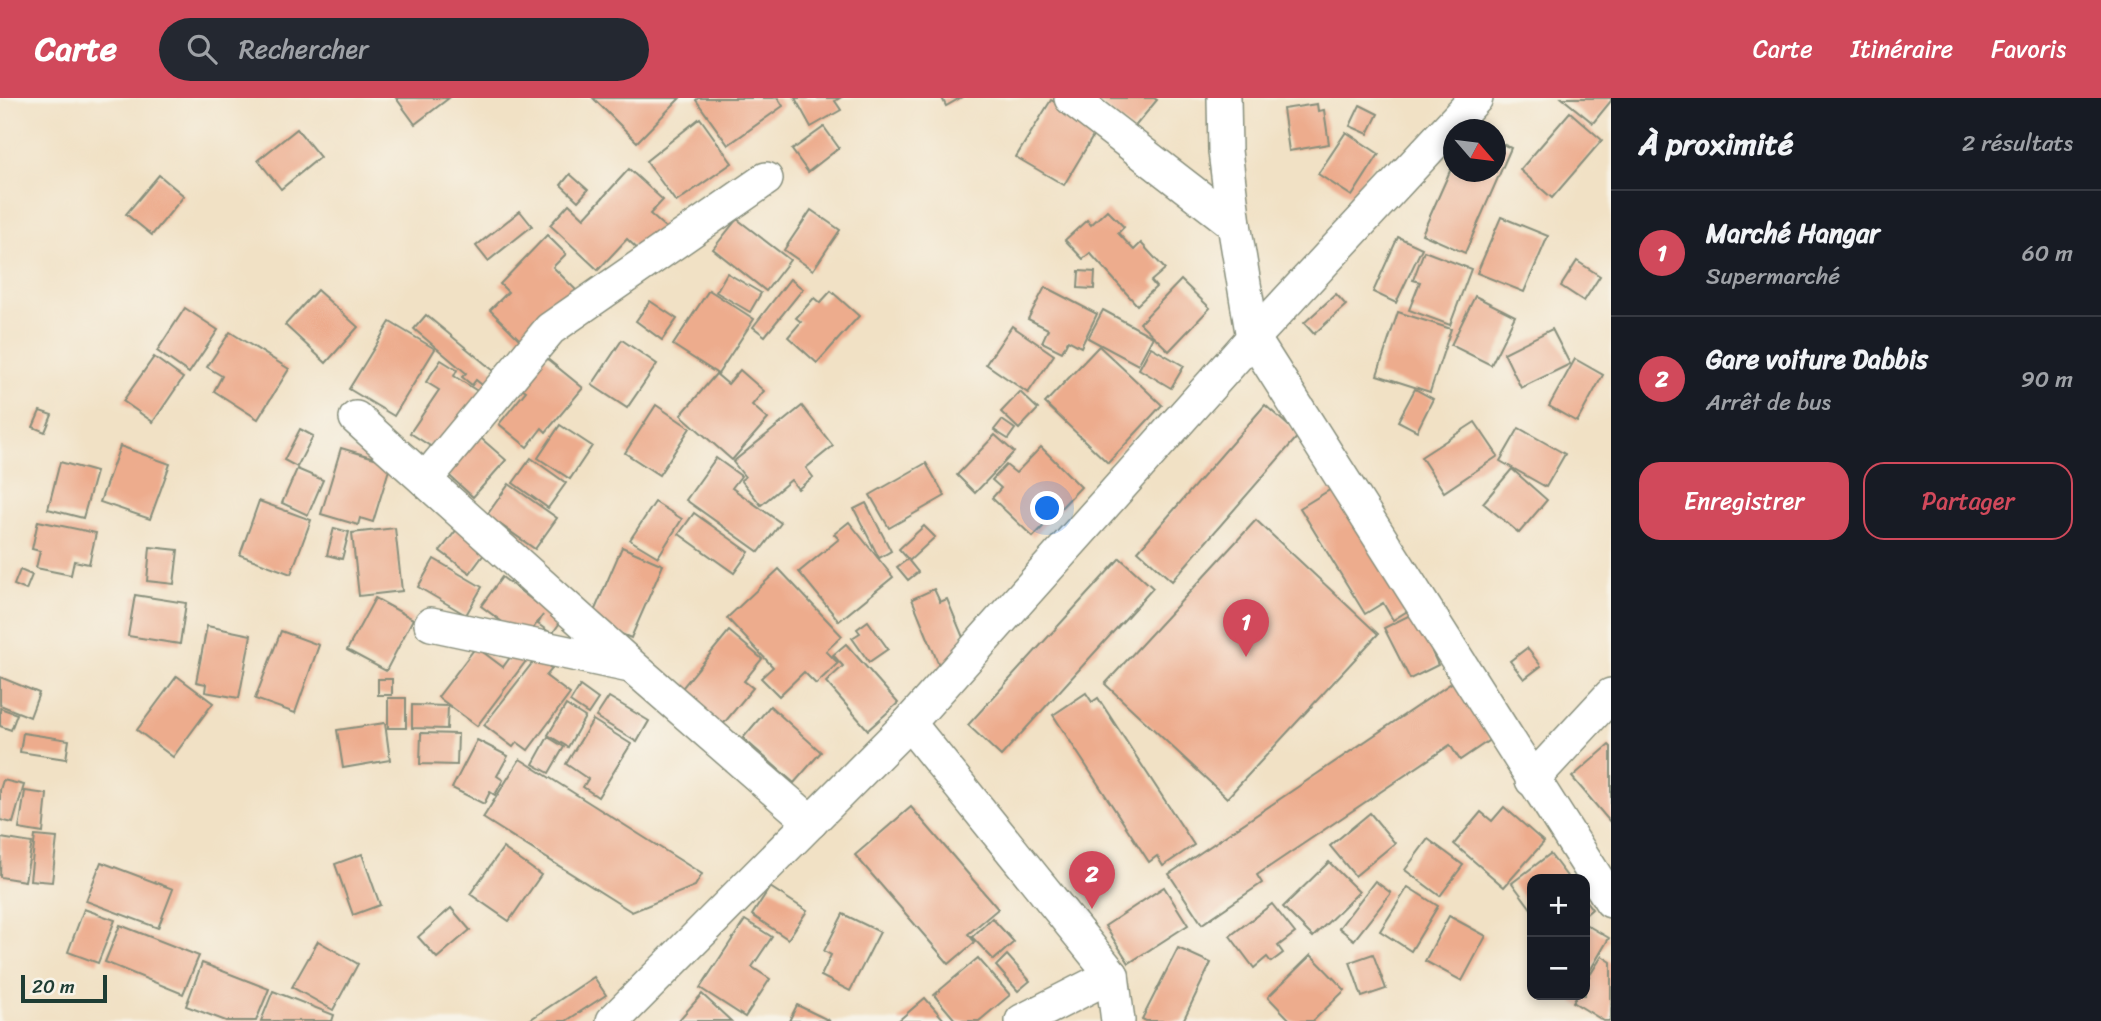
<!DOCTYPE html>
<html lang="fr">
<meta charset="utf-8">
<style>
:root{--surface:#171b24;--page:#242831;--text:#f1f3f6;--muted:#9ea1a6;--line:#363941;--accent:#d1495b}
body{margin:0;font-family:Sriracha,sans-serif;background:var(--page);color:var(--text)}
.controls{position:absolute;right:21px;bottom:21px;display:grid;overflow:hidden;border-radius:14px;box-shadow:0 4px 10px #0003}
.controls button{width:63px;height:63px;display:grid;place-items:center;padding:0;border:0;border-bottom:2px solid var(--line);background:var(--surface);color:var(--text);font:35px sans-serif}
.compass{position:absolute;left:1443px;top:21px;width:63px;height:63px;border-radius:50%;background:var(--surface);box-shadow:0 4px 10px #0003;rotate:118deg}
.scale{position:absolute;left:21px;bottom:18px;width:86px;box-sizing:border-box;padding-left:7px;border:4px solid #1f3d34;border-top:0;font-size:19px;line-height:24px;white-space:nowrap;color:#1f3d34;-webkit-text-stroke:5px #f7f3e8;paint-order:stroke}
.you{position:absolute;left:1048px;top:411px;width:24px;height:24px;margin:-18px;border:5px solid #fff;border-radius:50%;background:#1a73e8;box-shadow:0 0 0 10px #1a73e833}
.badge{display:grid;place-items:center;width:46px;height:46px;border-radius:50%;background:var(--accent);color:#fff;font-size:23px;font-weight:700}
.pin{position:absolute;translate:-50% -58px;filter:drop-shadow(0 2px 4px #0008)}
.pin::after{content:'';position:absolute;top:37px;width:24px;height:21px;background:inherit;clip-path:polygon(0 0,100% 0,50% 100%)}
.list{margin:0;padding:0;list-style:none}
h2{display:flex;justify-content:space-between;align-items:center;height:91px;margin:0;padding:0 28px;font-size:30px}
h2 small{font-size:23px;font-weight:400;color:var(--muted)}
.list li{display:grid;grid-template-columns:46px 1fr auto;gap:21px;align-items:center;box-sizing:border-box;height:126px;padding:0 28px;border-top:2px solid var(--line)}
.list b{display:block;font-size:26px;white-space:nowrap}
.list p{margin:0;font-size:23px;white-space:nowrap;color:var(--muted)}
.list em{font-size:23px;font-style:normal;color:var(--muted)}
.actions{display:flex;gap:14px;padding:21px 28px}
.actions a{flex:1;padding:16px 0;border:2px solid var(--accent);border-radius:21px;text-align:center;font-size:24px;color:var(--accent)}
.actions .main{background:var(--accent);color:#fff}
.icon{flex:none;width:38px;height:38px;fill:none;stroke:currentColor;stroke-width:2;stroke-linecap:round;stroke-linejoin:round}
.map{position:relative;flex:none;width:1611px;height:923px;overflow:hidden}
header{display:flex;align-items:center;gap:42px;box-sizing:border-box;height:98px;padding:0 35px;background:var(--accent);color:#fff}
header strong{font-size:33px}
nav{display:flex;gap:38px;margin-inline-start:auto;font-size:24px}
.search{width:490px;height:63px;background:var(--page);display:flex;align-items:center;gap:18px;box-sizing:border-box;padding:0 24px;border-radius:38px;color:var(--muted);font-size:26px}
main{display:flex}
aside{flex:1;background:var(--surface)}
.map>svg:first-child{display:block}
.building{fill:#edac8d}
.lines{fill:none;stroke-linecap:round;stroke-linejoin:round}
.minor-casing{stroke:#888f7c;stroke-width:36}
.minor{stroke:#fff;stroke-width:33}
</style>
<header>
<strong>Carte</strong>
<div class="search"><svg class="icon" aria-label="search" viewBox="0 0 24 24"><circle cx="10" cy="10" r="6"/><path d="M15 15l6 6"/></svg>Rechercher</div>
<nav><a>Carte</a><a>Itinéraire</a><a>Favoris</a></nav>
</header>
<main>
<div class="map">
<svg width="1611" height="923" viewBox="0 0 1611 923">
<rect width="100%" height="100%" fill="#f7f3e8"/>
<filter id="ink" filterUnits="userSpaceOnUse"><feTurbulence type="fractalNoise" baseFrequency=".0143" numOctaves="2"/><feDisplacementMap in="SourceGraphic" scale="14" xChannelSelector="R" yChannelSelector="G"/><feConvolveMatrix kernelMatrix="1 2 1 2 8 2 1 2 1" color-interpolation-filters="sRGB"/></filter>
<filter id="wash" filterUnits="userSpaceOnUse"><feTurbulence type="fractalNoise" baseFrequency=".00686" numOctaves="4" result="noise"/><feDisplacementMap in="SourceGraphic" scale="28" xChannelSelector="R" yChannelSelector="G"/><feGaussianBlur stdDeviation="1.57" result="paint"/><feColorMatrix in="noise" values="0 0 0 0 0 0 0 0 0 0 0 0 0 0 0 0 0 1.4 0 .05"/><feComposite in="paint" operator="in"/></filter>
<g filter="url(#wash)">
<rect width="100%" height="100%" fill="#f1e1c5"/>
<g id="blocks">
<g class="building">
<polygon points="396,0 449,0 415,26"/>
<polygon points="593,0 680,0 637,44"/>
<polygon points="698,0 778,0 783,8 728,47 696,2"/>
<polygon points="795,0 840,0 835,3 841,12 811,29"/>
<polygon points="942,0 960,0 946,8"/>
<polygon points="1094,0 1154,0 1157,2 1132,32"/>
<polygon points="1562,0 1611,0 1611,3 1593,25"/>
<polygon points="1051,2 1098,30 1064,87 1016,59"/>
<polygon points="1317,6 1318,13 1324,12 1329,46 1289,53 1283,11"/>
<polygon points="1360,7 1378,16 1368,36 1350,28"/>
<polygon points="1570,14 1602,42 1552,100 1520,72"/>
<polygon points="700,20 732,65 676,104 646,63"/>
<polygon points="824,29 839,50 808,74 792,52"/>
<polygon points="297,31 320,59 281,91 258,62"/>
<polygon points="1346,34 1379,56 1352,98 1318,76"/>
<polygon points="1496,43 1511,50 1465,155 1422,136 1454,64 1454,74 1496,74"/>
<polygon points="629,71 663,102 650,116 666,130 643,156 627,141 598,172 550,127 569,106 584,120"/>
<polygon points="570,76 588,92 578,103 561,87"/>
<polygon points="159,77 184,98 152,137 126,116"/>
<polygon points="811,112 840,132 813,172 784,152"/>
<polygon points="1107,112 1124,129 1118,135 1134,152 1141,145 1165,171 1151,183 1156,189 1137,207 1090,155 1083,161 1065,142 1087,122 1091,127"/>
<polygon points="520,113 532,128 488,163 476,148"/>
<polygon points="1501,119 1548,138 1524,194 1477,175"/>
<polygon points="737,121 790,162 766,193 713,151"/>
<polygon points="547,137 566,156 553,169 576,192 524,246 490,212 508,194 500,186"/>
<polygon points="1398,139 1422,150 1396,205 1373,194"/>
<polygon points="1424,153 1471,171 1450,227 1409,212 1420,184 1413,182"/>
<polygon points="1577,163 1600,178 1584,203 1561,188"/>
<polygon points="1079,173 1095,174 1094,191 1078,190"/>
<polygon points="727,175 761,195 750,214 716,194"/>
<polygon points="790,181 803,191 765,238 753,229"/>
<polygon points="1181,182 1210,210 1169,253 1140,225"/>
<polygon points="1045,189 1097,216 1081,249 1068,242 1062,254 1042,244 1048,231 1028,221"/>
<polygon points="317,192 358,229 326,265 285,227"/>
<polygon points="709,192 754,221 718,276 673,247"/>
<polygon points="831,193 859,218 817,265 788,239 801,224 796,220 814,200 820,205"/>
<polygon points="1336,196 1346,207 1314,236 1304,225"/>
<polygon points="1475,198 1515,218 1491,267 1451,247"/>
<polygon points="650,203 677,221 662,242 636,223"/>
<polygon points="185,210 218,232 189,275 157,253"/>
<polygon points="1103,212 1153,239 1138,267 1088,240"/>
<polygon points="1398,214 1451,231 1430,294 1377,277"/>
<polygon points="426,217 500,278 488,292 476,282 472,287 462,279 466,275 414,231"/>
<polygon points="390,224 435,251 394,318 349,291"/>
<polygon points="1012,228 1054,257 1028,295 986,266"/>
<polygon points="1552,231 1570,266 1521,290 1504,255"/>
<polygon points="230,234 289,271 258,321 214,293 222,278 207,269"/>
<polygon points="622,242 657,266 627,310 592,287"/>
<polygon points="1099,248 1162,307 1108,365 1045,305"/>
<polygon points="1151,249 1184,268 1171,290 1139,271"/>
<polygon points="540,255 583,290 546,334 542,330 527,349 499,326 526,293 515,285"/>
<polygon points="154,259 183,280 153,324 123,303"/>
<polygon points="1575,261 1603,277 1577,324 1549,308"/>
<polygon points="441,262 457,272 454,278 482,296 443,356 410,335 439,292 426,284"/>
<polygon points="740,272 764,293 752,307 768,321 732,362 681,317 716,276 728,286"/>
<polygon points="1415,291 1433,301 1417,333 1398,323"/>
<polygon points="1020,294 1038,311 1019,331 1001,314"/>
<polygon points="656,307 690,330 659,377 625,355"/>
<polygon points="1265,307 1299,337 1172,483 1138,453"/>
<polygon points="802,308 833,348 806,370 813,379 798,391 791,382 761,407 741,382 745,379 733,364"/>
<polygon points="40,313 52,317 45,334 33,329"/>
<polygon points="1002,322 1015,331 1008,341 994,332"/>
<polygon points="1475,324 1498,358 1444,394 1421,359"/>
<polygon points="560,327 592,348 570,381 538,360"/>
<polygon points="1519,330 1565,356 1546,389 1500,363"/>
<polygon points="300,331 313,338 297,369 284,362"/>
<polygon points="475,335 506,362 473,399 443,372"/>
<polygon points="995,337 1014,354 975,395 957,377"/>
<polygon points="120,348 170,366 150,421 100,404"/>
<polygon points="1041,349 1081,389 1033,439 992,400 1001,390 992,382 1006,367 1016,375"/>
<polygon points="341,350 391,365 373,424 360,420 358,427 321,416"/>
<polygon points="531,360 566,385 548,410 513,385"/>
<polygon points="716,360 741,378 732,390 781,425 759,454 686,402"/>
<polygon points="60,364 96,374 83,420 48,411"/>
<polygon points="926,365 945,398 889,430 870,397"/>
<polygon points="297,371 323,382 308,417 282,405"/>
<polygon points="1512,371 1547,402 1519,435 1483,405"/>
<polygon points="509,386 557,420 535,451 487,417"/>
<polygon points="1338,387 1409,512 1393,522 1383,505 1365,516 1300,410"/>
<polygon points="259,403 311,422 291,476 240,457"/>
<polygon points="655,404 682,421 658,459 630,442"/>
<polygon points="866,405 891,453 879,460 854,411"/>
<polygon points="694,415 749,454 734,475 679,436"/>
<polygon points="1256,422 1378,536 1227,700 1105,586"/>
<polygon points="38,423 96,435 89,466 74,463 71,477 36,470 40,453 32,451"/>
<polygon points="849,424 893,479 839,523 799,474 839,441 834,436"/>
<polygon points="924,428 935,439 909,463 918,474 908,482 897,469 908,461 899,451"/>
<polygon points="334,430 349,434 342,461 327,457"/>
<polygon points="395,430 402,493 359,498 352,435"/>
<polygon points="458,430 487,452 470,475 440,453"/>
<polygon points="150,449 178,452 174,486 147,483"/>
<polygon points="622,449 663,467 631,540 590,523"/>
<polygon points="1120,460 1153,490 1001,658 968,627"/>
<polygon points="434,461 482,489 466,517 418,489"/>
<polygon points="779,471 842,538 826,553 838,565 816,586 804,574 779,598 761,580 773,569 727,520"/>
<polygon points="20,472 32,477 26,492 14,487"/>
<polygon points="502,479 547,513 566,516 552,536 538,526 543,517 525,541 481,508"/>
<polygon points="934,491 940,504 947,501 967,549 940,570 912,501"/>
<polygon points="135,497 186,505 180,546 128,538"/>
<polygon points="375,500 413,521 386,573 347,552"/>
<polygon points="1418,513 1437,551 1432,554 1438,567 1410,581 1384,530"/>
<polygon points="868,523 888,551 869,564 852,540 860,535 857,531"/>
<polygon points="207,528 251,537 239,600 205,594 206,586 196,584"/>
<polygon points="281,533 319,547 295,615 255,601"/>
<polygon points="729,533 762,561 744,583 753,590 720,630 678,595"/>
<polygon points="846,546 898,605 868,632 826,584 843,568 833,557"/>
<polygon points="476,549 503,569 517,550 529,559 477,628 438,599"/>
<polygon points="1527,550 1541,568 1524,581 1510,563"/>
<polygon points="537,559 552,571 546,578 570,596 528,652 517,644 513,649 484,627"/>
<polygon points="177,578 213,605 173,659 137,632"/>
<polygon points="0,579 39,595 30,619 0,607"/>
<rect x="378" y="581" width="14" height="16"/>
<polygon points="1453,584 1491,641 1460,662 1450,647 1257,777 1262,785 1202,826 1169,776"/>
<polygon points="580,588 598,601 588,616 570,604"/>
<polygon points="1086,595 1092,604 1098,600 1194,747 1163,768 1157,758 1149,764 1053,617"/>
<polygon points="609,599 649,623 637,644 596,619"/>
<rect x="388" y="600" width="18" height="30"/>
<polygon points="412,607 448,608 447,631 412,630"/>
<polygon points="566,607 585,619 568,649 548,637"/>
<polygon points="770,608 821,654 794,685 743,640"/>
<polygon points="0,610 17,616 11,632 0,628"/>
<polygon points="593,622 631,646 598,699 583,689 588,681 566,666"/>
<polygon points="385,625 390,662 343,670 337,632"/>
<polygon points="23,635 69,642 66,661 20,654"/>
<polygon points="421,635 458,636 457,667 420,666"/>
<polygon points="548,639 564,649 549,675 533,666"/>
<polygon points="477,642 508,658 497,678 503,682 495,697 490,694 484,706 452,690"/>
<polygon points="1609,647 1611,649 1611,725 1572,679"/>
<polygon points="520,661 702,776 695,788 632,814 483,720"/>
<polygon points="3,682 24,687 13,725 0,722 0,692"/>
<polygon points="25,693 47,696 43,735 19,731"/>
<polygon points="911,709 998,811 968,836 975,844 949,866 855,757"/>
<polygon points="1504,709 1544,744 1504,789 1454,746 1481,714 1492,723"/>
<polygon points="1370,715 1395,745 1355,778 1330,748"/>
<polygon points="35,738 57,740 52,784 30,782"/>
<polygon points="1,740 32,745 25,783 0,779"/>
<polygon points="1428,741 1463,767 1440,798 1405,772"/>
<polygon points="503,750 541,777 509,823 470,796"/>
<polygon points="362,756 380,807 353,817 335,766"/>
<polygon points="1550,756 1569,781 1532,781 1532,812 1512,785"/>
<polygon points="101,764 173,791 158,830 86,803"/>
<polygon points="1329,764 1359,794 1313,839 1283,809"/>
<polygon points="1375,783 1391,795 1354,842 1339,830"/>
<polygon points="770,789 807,813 788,841 752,817"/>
<polygon points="1164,789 1188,827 1129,865 1105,828"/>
<polygon points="1408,789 1438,808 1411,853 1380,833"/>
<polygon points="1585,802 1592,811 1585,817"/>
<polygon points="1272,806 1295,835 1278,848 1283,855 1271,864 1267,859 1254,870 1230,838"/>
<polygon points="451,810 470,832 437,860 418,839"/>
<polygon points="84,811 115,822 98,865 68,854"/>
<polygon points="843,816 880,834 850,893 821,878 831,857 824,853"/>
<polygon points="1449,818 1486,838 1462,883 1425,863"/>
<polygon points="992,820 1014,844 994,862 972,839"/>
<polygon points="745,822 772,839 752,869 770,881 745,919 700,890"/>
<polygon points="1585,826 1609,840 1585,881"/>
<polygon points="120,827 199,858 183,896 105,864"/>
<polygon points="318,843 358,866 333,912 292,889"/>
<polygon points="1178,850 1211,865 1183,923 1146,923 1142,921"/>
<polygon points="1373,856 1386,891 1362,899 1350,864"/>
<polygon points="1007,857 1030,883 1018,893 996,868"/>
<polygon points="1311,857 1345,892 1313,923 1291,923 1268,899"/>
<polygon points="1602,858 1611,864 1611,919 1609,923 1604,923 1573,904 1577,897 1585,897 1585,885"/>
<polygon points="978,860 1010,897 979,923 956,923 934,897"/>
<polygon points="202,865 269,891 256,923 226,923 186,908"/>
<polygon points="594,879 606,897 566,923 528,923"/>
<polygon points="273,893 334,917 332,923 261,923"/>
<polygon points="702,896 731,923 678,923"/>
<polygon points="925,900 945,923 898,923"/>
<polygon points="797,907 830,923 789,923"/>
</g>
</g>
</g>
<g filter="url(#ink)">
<use href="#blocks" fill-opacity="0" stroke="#888f7c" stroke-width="2"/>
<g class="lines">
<g class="minor-casing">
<g id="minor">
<polyline points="1071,0 1234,126"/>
<polyline points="1224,0 1225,53 1234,126 1253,240 1611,803"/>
<polyline points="356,320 633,569 811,724"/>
<polyline points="425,382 550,231 766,81"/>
<polyline points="431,526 630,568"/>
<polyline points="909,625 1112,877 1118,923"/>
<polyline points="1532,682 1611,597"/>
<polyline points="613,923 909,625 1253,240 1476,0"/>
<polyline points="1022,923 1112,877"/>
</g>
</g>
<use href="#minor" class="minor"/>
</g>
</g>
</svg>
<div class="controls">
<button>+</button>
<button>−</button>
</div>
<svg class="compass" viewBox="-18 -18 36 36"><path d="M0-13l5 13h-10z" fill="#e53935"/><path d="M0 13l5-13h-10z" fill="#9ea1a6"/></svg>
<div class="scale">20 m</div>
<div class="you"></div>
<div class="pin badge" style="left:1246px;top:559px">1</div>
<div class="pin badge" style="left:1092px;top:811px">2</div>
</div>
<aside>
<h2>À proximité<small>2 résultats</small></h2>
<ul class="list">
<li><span class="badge">1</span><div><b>Marché Hangar</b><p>Supermarché</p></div><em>60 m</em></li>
<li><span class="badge">2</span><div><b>Gare voiture Dabbis</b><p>Arrêt de bus</p></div><em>90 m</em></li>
</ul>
<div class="actions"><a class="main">Enregistrer</a><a>Partager</a></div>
</aside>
</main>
